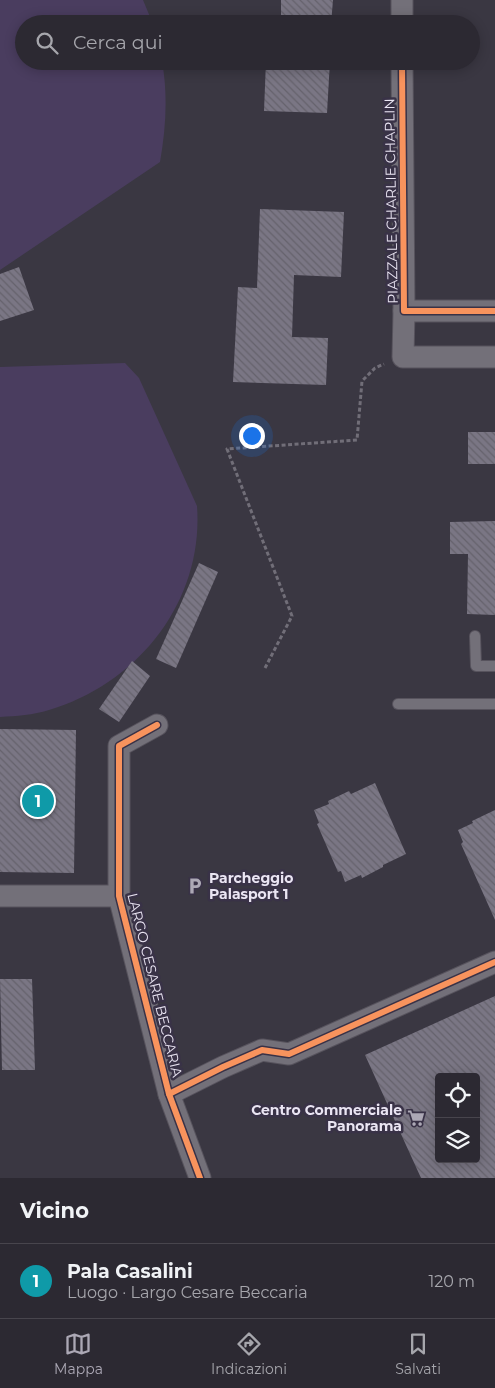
<!DOCTYPE html>
<html lang="it">
<meta charset="utf-8">
<style>
:root{--surface:#2c2932;--page:#34313a;--text:#f1f3f6;--muted:#a6a6ac;--line:#48454d;--accent:#aca8b5}
body{margin:0;font-family:Montserrat,sans-serif;background:var(--page);color:var(--text)}
.controls{position:absolute;right:15px;bottom:15px;display:grid;overflow:hidden;border-radius:5px;box-shadow:0 2px 12px #0003}
.controls button{width:45px;height:45px;display:grid;place-items:center;padding:0;border:0;border-bottom:1px solid var(--line);background:var(--surface);color:var(--text);font:25px sans-serif}
.you{position:absolute;left:251px;top:435px;width:18px;height:18px;margin:-12px;border:4px solid #fff;border-radius:50%;background:#1a73e8;box-shadow:0 0 0 8px #1a73e833}
.badge{display:grid;place-items:center;width:32px;height:32px;border-radius:50%;background:var(--accent);color:#fff;font-size:16px;font-weight:700}
.pin{position:absolute;translate:-50% -50%;border:2px solid #fff;box-shadow:0 1px 5px #0006}
.list{margin:0;padding:0;list-style:none}
h2{display:flex;justify-content:space-between;align-items:center;height:65px;margin:0;padding:0 20px;font-size:21px}
h2 small{font-size:16px;font-weight:400;color:var(--muted)}
.list li{display:grid;grid-template-columns:32px 1fr auto;gap:15px;align-items:center;box-sizing:border-box;height:75px;padding:0 20px;border-top:1px solid var(--line)}
.list b{display:block;font-size:19px;white-space:nowrap}
.list p{margin:0;font-size:16px;white-space:nowrap;color:var(--muted)}
.list em{font-size:16px;font-style:normal;color:var(--muted)}
.icon{flex:none;width:28px;height:28px;fill:none;stroke:currentColor;stroke-width:2;stroke-linecap:round;stroke-linejoin:round}
.map{position:relative;flex:none;width:495px;height:1178px;overflow:hidden}
.search{position:absolute;background:var(--surface);box-shadow:0 2px 12px #0003;left:15px;right:15px;top:15px;height:55px;display:flex;align-items:center;gap:12px;box-sizing:border-box;padding:0 18px;border-radius:28px;color:var(--muted);font-size:19px}
.sheet{height:140px;background:var(--surface)}
nav{display:flex;justify-content:space-around;align-items:center;box-sizing:border-box;height:70px;border-top:1px solid var(--line);background:var(--surface);font-size:14px;color:var(--muted)}
nav a{display:grid;justify-items:center;gap:2px}
nav .on{color:var(--accent)}
.map>svg:first-child{display:block}
.pitch{fill:#4a3d5f}
.building{fill:url(#building-back-hatch);fill-rule:evenodd}
.lines{fill:none;stroke-linecap:round;stroke-linejoin:round}
.service-casing{stroke:#57535d;stroke-width:12}
.minor-casing{stroke:#57535d;stroke-width:23}
.path{stroke:#716e78;stroke-width:3;stroke-dasharray:4 2.5;stroke-linecap:butt}
.service{stroke:#737079;stroke-width:10}
.minor{stroke:#737079;stroke-width:21}
.cycleway-casing{stroke:#393247;stroke-width:9}
.cycleway{stroke:#f8935d;stroke-width:6}
.labels{text-anchor:middle;dominant-baseline:central;stroke-width:5;stroke-linejoin:round;paint-order:stroke}
.street-label{font-size:14px;fill:#eae5f3;stroke:#393247}
.poi-label{font-size:14px;font-weight:bold;fill:#eae5f3;stroke:#393247;text-anchor:start}
</style>
<div class="map">
<svg width="495" height="1178" viewBox="0 0 495 1178">
<defs>
<pattern id="building-back-hatch" width="6" height="6" patternUnits="userSpaceOnUse" patternTransform="scale(1.25)"><rect width="6" height="6" fill="#7a7684"/><path d="M-1 5l2 2M0 0l6 6M5-1l2 2" fill="none" stroke="#65626c"/></pattern>
</defs>
<rect width="100%" height="100%" fill="#3a3742"/>
<g class="pitch">
<path d="M0,0H143L153,24H24V61H162C168,95 166,128 160,162L0,270Z"/>
<path d="M125,363L139,378L197,506C204,601 138,684 49,710C33,715 17,716 0,717V367Z"/>
</g>
<g class="building">
<polygon points="281,0 333,0 331,24 281,24"/>
<polygon points="266,61 330,61 327,113 264,111"/>
<polygon points="260,209 344,212 341,277 294,275 292,337 328,338 326,385 233,382 238,287 257,288"/>
<polygon points="19,267 34,310 0,321 0,274"/>
<rect x="468" y="432" width="27" height="32"/>
<polygon points="495,521 495,615 467,614 468,554 450,554 450,522"/>
<polygon points="199,563 218,572 176,668 156,659"/>
<polygon points="132,661 150,676 119,722 99,709"/>
<polygon points="0,729 76,730 74,873 0,872"/>
<polygon points="375,783 406,854 383,865 383,867 362,878 361,875 345,882 341,871 338,872 317,824 319,823 314,810 329,804 328,801 349,791 351,794"/>
<polygon points="495,810 495,920 461,844 463,842 458,830 473,823 472,821"/>
<polygon points="0,979 32,979 35,1070 2,1070"/>
<path d="M495,996V1178H421L365,1055ZM439,1077H476V1159H439Z"/>
</g>
<g class="lines">
<g class="service-casing">
<g id="service">
<polyline points="475,636 476,666 495,666"/>
<polyline points="398,704 495,704"/>
</g>
</g>
<g class="minor-casing">
<g id="minor">
<polyline points="402,0 402,24"/>
<polyline points="402,61 404,311 495,311"/>
<polyline points="404,311 403,357 495,357"/>
<polyline points="157,725 119,746 119,896 169,1094 200,1178"/>
<polyline points="0,896 119,896"/>
<polyline points="169,1094 223,1067 262,1050 289,1054 495,962"/>
</g>
</g>
<polyline class="path" points="265,668 292,616 227,449 357,440 362,381 375,368 384,364"/>
<use href="#service" class="service"/>
<use href="#minor" class="minor"/>
<g class="cycleway-casing">
<g id="cycleway">
<polyline points="402,61 404,311 495,311"/>
<polyline points="157,725 119,746 119,896 169,1094 200,1178"/>
<polyline points="169,1094 223,1067 262,1050 289,1054 495,962"/>
</g>
</g>
<use href="#cycleway" class="cycleway"/>
</g>
<defs>
<g id="parking-bare" transform="scale(1.35)"><path d="M-3.5-5.5H1a3.5 3.5 0 0 1 0 7H-1V5.5H-3.5ZM-1-3.4V-.6H.8a1.4 1.4 0 0 0 0-2.8Z" fill="#aca8b5" stroke="#393247" stroke-width="2.5" paint-order="stroke"/></g>
<g id="supermarket-bare" transform="scale(1.35)"><path d="M-6-5.5h2.5l.6 2H6L4.5 2H-2.5L-4.4-4H-6ZM-1.5 3.2a1.3 1.3 0 1 0 .1 0ZM3 3.2a1.3 1.3 0 1 0 .1 0Z" fill="#aca8b5" stroke="#393247" stroke-width="2.5" paint-order="stroke"/></g>
</defs>
<g fill-rule="evenodd">
<use href="#parking-bare" x="195" y="886"/>
<use href="#supermarket-bare" x="416" y="1118"/>
</g>
<g class="labels">
<g class="street-label">
<text transform="translate(391 201) rotate(-91)">PIAZZALE CHARLIE CHAPLIN</text>
<text transform="translate(155 985) rotate(76)">LARGO CESARE BECCARIA</text>
</g>
<g class="poi-label">
<text x="209" y="878">Parcheggio<tspan x="209" dy="16">Palasport 1</tspan></text>
<text x="402" y="1110" text-anchor="end">Centro Commerciale<tspan x="402" dy="16">Panorama</tspan></text>
</g>
</g>
</svg>
<div class="controls">
<button><svg class="icon" aria-label="locate" viewBox="0 0 24 24"><circle cx="12" cy="12" r="6"/><path d="M12 2v4M12 18v4M2 12h4M18 12h4"/></svg></button>
<button><svg class="icon" aria-label="layers" viewBox="0 0 24 24"><path d="M12 4l9 5-9 5-9-5zM3 14l9 5 9-5"/></svg></button>
</div>
<div class="you"></div>
<div class="pin badge" style="left:38px;top:801px;background:#0f9aa8">1</div>
<div class="search"><svg class="icon" aria-label="search" viewBox="0 0 24 24"><circle cx="10" cy="10" r="6"/><path d="M15 15l6 6"/></svg>Cerca qui</div>
</div>
<section class="sheet">
<h2>Vicino<small></small></h2>
<ul class="list">
<li><span class="badge" style="background:#0f9aa8">1</span><div><b>Pala Casalini</b><p>Luogo · Largo Cesare Beccaria</p></div><em>120 m</em></li>
</ul>
</section>
<nav>
<a class="on"><svg class="icon" aria-label="map" viewBox="0 0 24 24"><path d="M3 6l6-2 6 2 6-2v14l-6 2-6-2-6 2zM9 4v14M15 6v14"/></svg>Mappa</a>
<a><svg class="icon" aria-label="directions" viewBox="0 0 24 24"><path d="M12 3l9 9-9 9-9-9zM9 14v-3h6M13 9l2 2-2 2"/></svg>Indicazioni</a>
<a><svg class="icon" aria-label="saved" viewBox="0 0 24 24"><path d="M7 4h10v16l-5-4-5 4z"/></svg>Salvati</a>
</nav>
